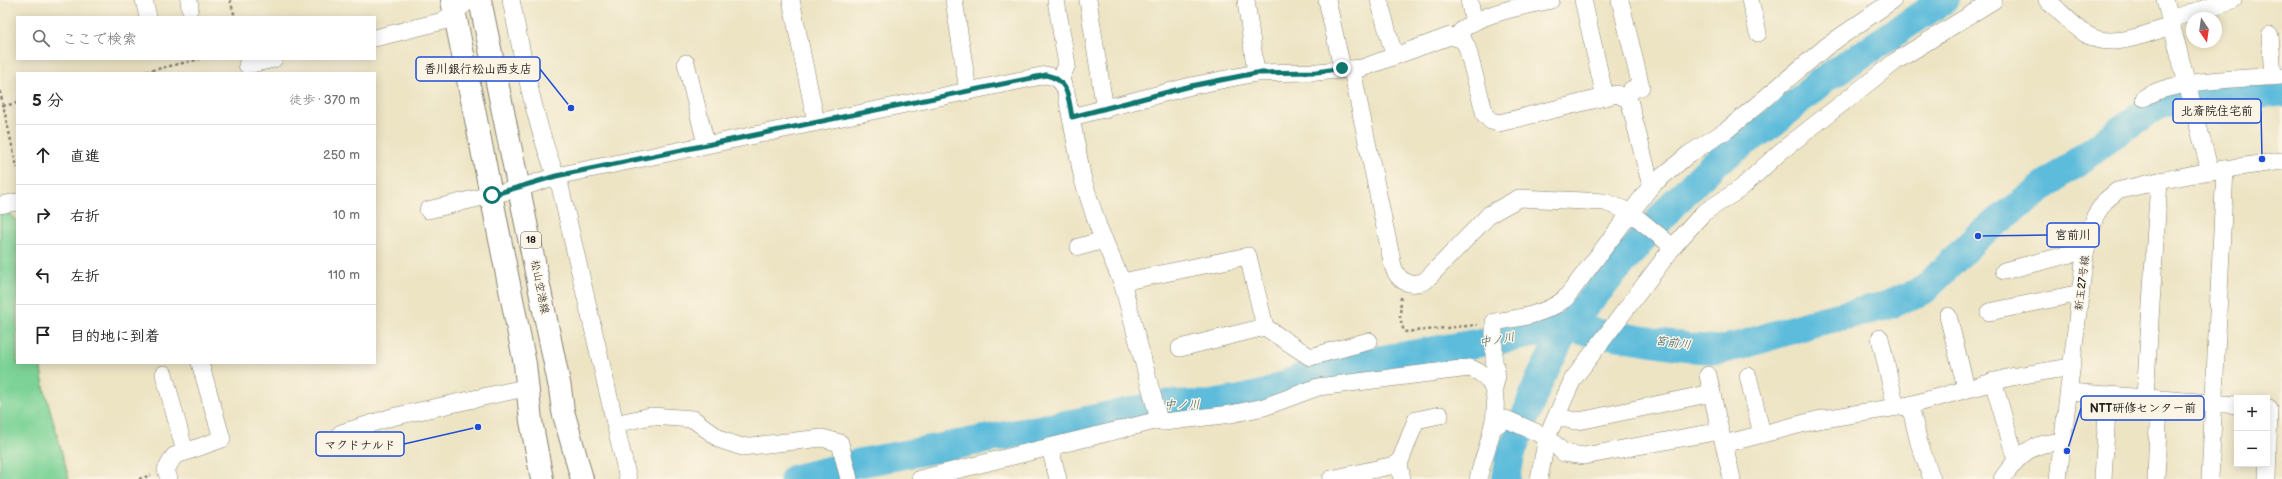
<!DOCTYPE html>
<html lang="ja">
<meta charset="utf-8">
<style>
:root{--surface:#fff;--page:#f2f2f2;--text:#222;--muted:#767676;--line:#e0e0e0}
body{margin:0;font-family:"Balsamiq Sans","Klee One",sans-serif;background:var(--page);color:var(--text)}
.controls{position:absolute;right:12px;bottom:12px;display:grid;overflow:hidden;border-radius:0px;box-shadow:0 2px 10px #0003}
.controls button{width:36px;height:36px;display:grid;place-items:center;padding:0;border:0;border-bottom:1px solid var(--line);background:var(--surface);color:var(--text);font:20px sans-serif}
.compass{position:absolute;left:2186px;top:12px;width:36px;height:36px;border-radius:50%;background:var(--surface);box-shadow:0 2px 10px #0003;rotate:167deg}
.stop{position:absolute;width:12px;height:12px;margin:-9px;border:3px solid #0f766e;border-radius:50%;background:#fff}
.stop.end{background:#0f766e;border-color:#fff;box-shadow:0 1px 4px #0008}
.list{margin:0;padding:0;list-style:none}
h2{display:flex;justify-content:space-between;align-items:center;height:52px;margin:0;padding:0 16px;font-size:17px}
h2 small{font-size:13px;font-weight:400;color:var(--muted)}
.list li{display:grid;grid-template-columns:26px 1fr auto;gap:12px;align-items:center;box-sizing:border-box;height:60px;padding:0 16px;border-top:1px solid var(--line)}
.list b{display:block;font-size:15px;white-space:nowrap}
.list em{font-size:13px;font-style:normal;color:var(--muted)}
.icon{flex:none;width:22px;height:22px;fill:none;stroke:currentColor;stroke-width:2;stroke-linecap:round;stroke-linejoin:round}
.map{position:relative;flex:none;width:2282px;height:479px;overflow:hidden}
.search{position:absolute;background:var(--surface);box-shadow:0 2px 10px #0003;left:16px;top:16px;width:360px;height:44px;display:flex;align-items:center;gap:10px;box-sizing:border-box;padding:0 14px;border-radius:0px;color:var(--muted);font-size:15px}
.panel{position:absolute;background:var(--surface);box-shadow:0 2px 10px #0003;left:16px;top:72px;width:360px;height:292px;border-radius:0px}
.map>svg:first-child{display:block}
.green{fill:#7dd397;stroke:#4c785a}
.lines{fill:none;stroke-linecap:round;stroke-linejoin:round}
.river{stroke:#5dbcdb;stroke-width:29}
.minor-casing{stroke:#848070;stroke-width:18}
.major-casing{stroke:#848070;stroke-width:24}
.path{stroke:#848070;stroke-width:2.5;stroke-dasharray:3 3;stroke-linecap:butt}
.minor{stroke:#fff;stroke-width:17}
.major{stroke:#fff;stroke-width:22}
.route{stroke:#0f766e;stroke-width:5}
.labels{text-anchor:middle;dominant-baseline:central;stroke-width:3;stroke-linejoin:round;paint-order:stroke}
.shield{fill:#fcf5e5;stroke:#5f5d58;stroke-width:1}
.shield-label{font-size:10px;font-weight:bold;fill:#1c1c1c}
.street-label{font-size:11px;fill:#1c1c1c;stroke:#fcf5e5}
.water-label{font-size:12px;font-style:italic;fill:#365c68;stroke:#fcf5e5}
.leader{fill:none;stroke:#1d4ed8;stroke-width:1.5}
.callout-dot{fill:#1d4ed8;stroke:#fcf5e5;stroke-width:1.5}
.callout{fill:#fcf5e5;stroke:#1d4ed8;stroke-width:1.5}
.callout-label{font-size:12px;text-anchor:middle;font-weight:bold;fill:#1c1c1c}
</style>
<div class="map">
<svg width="2282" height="479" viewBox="0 0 2282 479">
<rect width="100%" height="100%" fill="#fcf5e5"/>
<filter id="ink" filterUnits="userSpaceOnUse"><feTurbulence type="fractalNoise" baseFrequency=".025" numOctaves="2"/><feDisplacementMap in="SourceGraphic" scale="8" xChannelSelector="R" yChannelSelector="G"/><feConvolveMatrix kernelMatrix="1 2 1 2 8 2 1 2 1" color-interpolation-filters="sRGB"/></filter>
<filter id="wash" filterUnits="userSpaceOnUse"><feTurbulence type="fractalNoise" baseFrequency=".012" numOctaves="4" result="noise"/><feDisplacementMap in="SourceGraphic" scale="16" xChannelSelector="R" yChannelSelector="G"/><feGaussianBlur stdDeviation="0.9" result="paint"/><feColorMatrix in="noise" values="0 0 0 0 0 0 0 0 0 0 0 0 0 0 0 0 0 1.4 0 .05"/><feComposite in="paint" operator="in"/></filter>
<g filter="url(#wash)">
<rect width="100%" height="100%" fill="#ede4c4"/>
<polygon class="green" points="5,210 15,219 17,229 17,363 40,363 44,387 69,479 0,479 0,211"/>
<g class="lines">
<g class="river">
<polyline points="794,479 859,463 1074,423 1168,404 1208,405 1238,400 1268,393 1315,371 1566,328 1694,348 1719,350 1742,345 1820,321 1885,306 1924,290 1978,236 2106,140 2158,104 2282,92"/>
<polyline points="1506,479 1511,454 1539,381 1566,328 1673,204 1715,163 1774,122 1823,80 1944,0"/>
</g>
</g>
</g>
<g filter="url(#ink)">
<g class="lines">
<g class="minor-casing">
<g id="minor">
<polyline points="144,0 148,17"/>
<polyline points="189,0 190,8"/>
<path d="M511,0C524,63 535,127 560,186L628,479"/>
<polyline points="791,0 816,122"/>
<polyline points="954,0 968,91"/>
<polyline points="1056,0 1067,65 1060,80"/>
<polyline points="1088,0 1105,110"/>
<polyline points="1246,0 1256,73"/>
<polyline points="1327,0 1342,68"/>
<polyline points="1379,0 1394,55"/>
<polyline points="1469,0 1474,22"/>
<polyline points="1583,0 1605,97"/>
<polyline points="1620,0 1641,87 1631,90 1625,97"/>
<polyline points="1750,0 1758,33"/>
<path d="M2047,0C2060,11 2072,25 2086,34C2111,51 2146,33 2172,26"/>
<polyline points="2165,0 2210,171"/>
<polyline points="2170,19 2233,0"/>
<polyline points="2270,36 2273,76"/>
<path d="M1457,37C1467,15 1529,5 1551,0"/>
<polyline points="375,38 443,21 470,0"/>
<polyline points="686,63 706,144"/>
<polyline points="247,65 274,59"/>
<path d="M1352,70L1393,266C1398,282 1410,287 1425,281L1490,214L1519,198L1605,202L1630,212L1673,247"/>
<path d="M2144,98C2171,79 2247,79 2282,76"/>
<polyline points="1072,117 1191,86 1256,73 1317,72 1362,68 1450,36 1463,40 1467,47 1485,115 1491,121 1499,123 1617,94 1629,100 1651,186"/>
<polyline points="0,205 17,202"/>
<path d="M428,210L520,188L556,176L1046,75C1057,77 1063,81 1066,92L1083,180L1098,226L1122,282L1159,420L1164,422L1231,414L1264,407L1318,387L1469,368C1518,382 1485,446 1478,479"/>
<polyline points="1079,247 1104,240"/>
<polyline points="2004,271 2086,250"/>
<polyline points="1122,282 1248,256 1265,327 1310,357 1369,341"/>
<polyline points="1989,312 2081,293"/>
<polyline points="1948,316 1966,388"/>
<polyline points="1880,338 1896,407"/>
<polyline points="1180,348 1265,327"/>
<polyline points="164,374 185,452"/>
<polyline points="1708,375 1720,431"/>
<polyline points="1748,376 1762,434"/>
<polyline points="1993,381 2016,460"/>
<path d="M1494,388L1497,376L1494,361V322C1520,318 1543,315 1565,299L1651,186L1689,154L1727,130L1827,46L1893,0"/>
<polyline points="2069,392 2237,405"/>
<polyline points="2145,397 2159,181"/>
<polyline points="1910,405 1919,443 1932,479"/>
<polyline points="1557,416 1574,421 1584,420 1712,393"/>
<polyline points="615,424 651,416 693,419 721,440 742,447 822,438 840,443 849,479"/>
<polyline points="1492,428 1506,419 1547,437 1564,453 1584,456 1720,431 1724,444 1817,420 1910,405 2011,377 2071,367"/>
<polyline points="341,433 392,417 529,387"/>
<polyline points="1724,444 1732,479"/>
<polyline points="1050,448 1058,479"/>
<polyline points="169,479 166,470 174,456 222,439 200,363"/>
<polyline points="920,479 1159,420"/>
<polyline points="1331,479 1399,464"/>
<polyline points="1402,479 1399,464 1416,420 1440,415"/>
<polyline points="1539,479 1547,437 1573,379 1673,247 1703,213 1740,189 1780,152 1896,61 1994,0"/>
<path d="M2002,479C2018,455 2032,442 2062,442"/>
<polyline points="2058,479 2085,254 2095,216 2105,201 2117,191 2159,181 2210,171 2282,161"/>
<polyline points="2103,479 2108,395"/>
<polyline points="2156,479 2159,399"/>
<polyline points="2210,479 2225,169"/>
<polyline points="2267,479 2269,408"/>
</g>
</g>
<g class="major-casing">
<g id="major">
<polyline points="452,0 525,364 531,421 542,479"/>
<polyline points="480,0 560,388 563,411 582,479"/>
</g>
</g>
<g class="path">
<polyline points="230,0 235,17"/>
<polyline points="140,73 200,59"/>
<polyline points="0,91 17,168"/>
<polyline points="3,106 17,103"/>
<polyline points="1401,297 1400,318 1404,332 1477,325"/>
<polyline points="139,479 151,475"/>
</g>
<use href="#minor" class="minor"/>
<use href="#major" class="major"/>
</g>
</g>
<g class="lines" filter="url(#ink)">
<path class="route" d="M492,195L556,176L1046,75C1069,80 1068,97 1072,117L1191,86L1256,73L1317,72L1342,68"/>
</g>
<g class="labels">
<rect class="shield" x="521" y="232" width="20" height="16" rx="3"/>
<g class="shield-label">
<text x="531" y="240">18</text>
</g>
<g class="street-label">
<text transform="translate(2082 283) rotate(-83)">新玉27号線</text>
<text transform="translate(540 287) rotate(79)">松山空港線</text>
</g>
<g class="water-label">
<text transform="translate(1497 340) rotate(-10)">中ノ川</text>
<text transform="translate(1673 343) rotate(8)">宮前川</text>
<text transform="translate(1182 405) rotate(-1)">中ノ川</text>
</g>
</g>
<path class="leader" d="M571 108L540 69M2262 159L2261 111M1978 236L2047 235M2067 451L2081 408M478 427L404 444"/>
<g class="callout-dot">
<circle cx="571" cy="108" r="4"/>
<circle cx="2262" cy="159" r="4"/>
<circle cx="1978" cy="236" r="4"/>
<circle cx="2067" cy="451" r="4"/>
<circle cx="478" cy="427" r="4"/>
</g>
<g class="callout">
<rect x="416" y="57" width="124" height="24" rx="4"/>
<rect x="2173" y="99" width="88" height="24" rx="4"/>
<rect x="2047" y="223" width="52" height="24" rx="4"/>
<rect x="2081" y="396" width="123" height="24" rx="4"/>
<rect x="316" y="432" width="88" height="24" rx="4"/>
</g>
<g class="callout-label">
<text x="478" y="73">香川銀行松山西支店</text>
<text x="2217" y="115">北斎院住宅前</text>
<text x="2073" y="239">宮前川</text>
<text x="2143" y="412">NTT研修センター前</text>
<text x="360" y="449">マクドナルド</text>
</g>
</svg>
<div class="controls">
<button>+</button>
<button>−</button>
</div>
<svg class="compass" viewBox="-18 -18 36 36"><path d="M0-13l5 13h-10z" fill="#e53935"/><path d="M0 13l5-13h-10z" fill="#767676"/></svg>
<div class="stop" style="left:492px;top:195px"></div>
<div class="stop end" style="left:1342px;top:68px"></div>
<div class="search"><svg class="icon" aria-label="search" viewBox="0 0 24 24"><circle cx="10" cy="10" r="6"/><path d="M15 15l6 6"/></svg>ここで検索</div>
<section class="panel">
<h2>5 分<small>徒歩 · 370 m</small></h2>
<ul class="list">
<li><svg class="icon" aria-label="ahead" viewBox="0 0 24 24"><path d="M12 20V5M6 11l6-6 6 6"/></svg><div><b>直進</b></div><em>250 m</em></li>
<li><svg class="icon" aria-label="right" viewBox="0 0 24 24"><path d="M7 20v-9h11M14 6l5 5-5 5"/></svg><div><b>右折</b></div><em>10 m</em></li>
<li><svg class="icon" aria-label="left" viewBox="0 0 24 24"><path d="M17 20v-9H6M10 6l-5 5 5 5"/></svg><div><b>左折</b></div><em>110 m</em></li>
<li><svg class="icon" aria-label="arrive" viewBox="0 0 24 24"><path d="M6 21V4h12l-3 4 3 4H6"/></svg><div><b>目的地に到着</b></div></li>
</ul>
</section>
</div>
